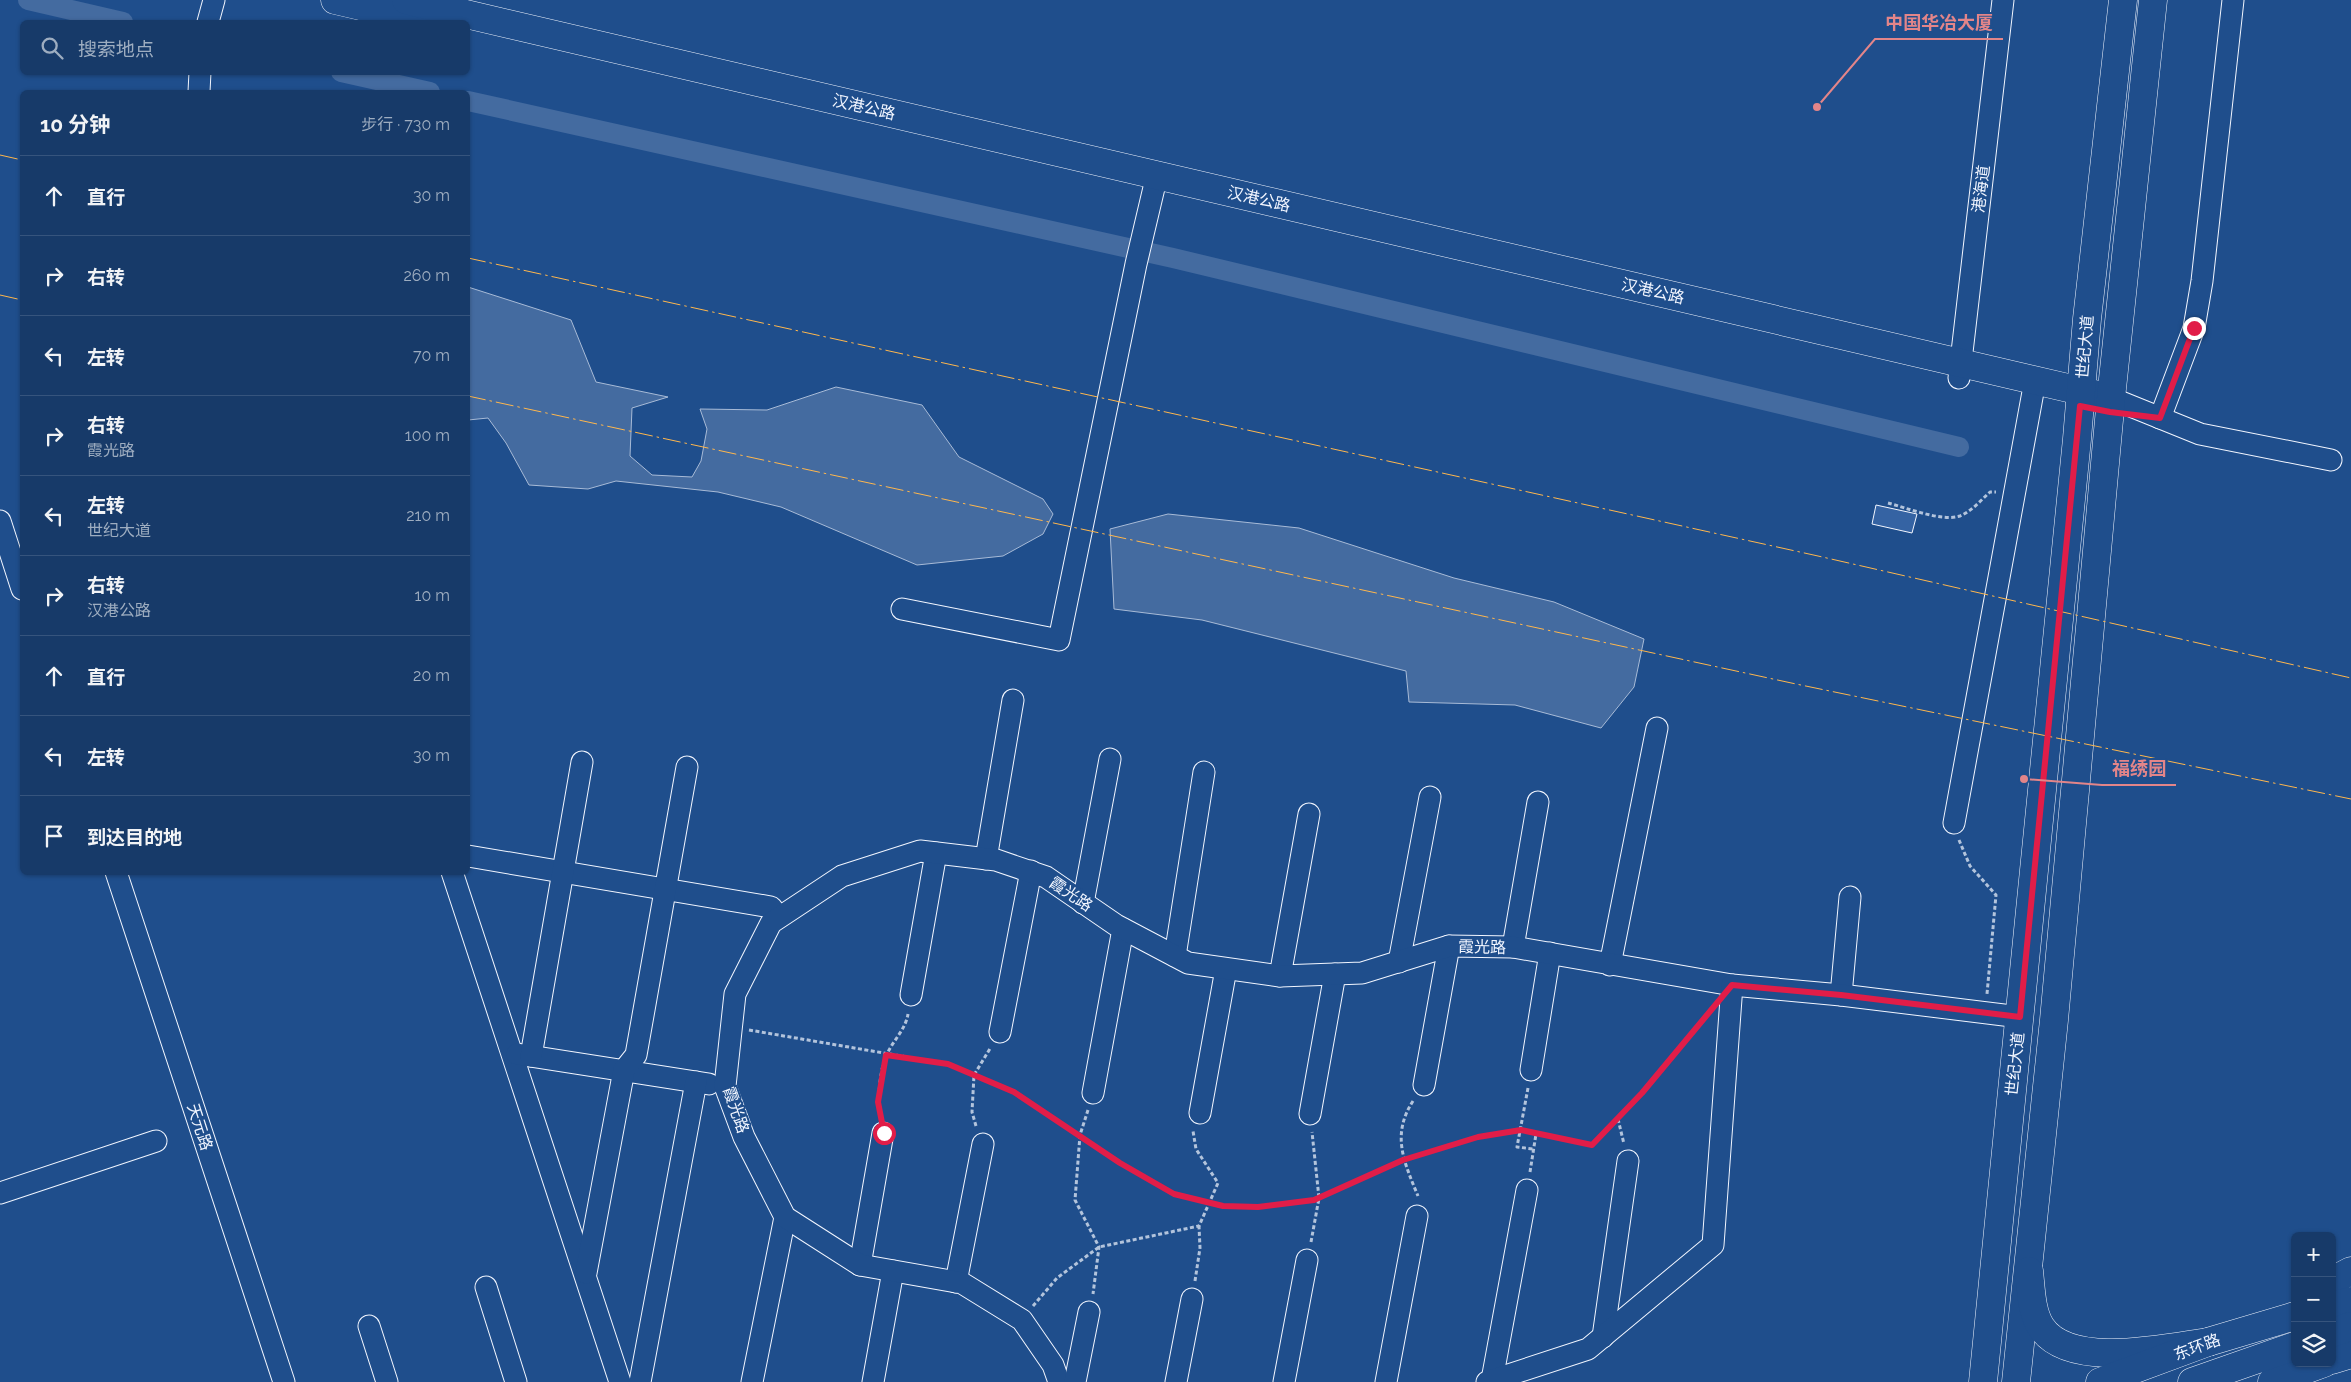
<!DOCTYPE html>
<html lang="zh">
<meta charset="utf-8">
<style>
:root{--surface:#173a69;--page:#20416f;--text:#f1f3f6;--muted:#9eadc0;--line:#36547d}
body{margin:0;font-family:Raleway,"Noto Sans SC",sans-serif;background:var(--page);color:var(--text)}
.controls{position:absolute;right:15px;bottom:15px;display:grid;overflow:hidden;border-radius:8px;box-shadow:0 1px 4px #0004}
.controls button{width:45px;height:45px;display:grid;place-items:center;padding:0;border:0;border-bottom:1px solid var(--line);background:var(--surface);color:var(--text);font:25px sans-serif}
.stop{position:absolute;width:15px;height:15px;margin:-11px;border:4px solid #e11d48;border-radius:50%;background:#fff}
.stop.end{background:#e11d48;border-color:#fff;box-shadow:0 1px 5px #0008}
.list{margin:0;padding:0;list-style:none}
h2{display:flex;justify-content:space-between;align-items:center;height:65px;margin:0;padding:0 20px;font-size:21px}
h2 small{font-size:16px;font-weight:400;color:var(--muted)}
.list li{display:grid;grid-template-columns:32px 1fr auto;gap:15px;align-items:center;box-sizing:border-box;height:80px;padding:0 20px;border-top:1px solid var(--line)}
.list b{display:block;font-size:19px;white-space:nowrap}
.list p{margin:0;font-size:16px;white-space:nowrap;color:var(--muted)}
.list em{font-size:16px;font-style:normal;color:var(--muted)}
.icon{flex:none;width:28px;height:28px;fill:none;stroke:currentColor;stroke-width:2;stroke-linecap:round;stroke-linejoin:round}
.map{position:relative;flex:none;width:2351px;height:1382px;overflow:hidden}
.search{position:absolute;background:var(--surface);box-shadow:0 1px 4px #0004;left:20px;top:20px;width:450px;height:55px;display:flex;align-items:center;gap:12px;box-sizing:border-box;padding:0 18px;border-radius:8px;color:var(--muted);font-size:19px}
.panel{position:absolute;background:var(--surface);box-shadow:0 1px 4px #0004;left:20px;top:90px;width:450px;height:785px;border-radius:8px}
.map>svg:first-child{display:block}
.water{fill:#446ba0;stroke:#a8bbd7}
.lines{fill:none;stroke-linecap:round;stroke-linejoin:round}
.canal{stroke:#446ba0;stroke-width:20}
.building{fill:#3563a3;stroke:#f2f6ff}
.minor-casing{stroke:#f2f6ff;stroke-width:23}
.major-casing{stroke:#f2f6ff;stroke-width:29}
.highway-casing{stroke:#f2f6ff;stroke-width:29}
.path{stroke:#b3c4dc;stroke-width:3;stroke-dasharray:4 2.5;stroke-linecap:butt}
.minor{stroke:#1f4e8c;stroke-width:21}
.major{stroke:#1f4e8c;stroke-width:28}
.highway{stroke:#1f4e8c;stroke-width:28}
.power{stroke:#ffb74d;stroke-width:1;stroke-dasharray:18 4 2.5 4;stroke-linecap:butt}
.route{stroke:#e11d48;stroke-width:6}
.labels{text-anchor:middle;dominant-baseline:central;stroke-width:4;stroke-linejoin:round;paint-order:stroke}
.street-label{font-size:16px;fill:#f2f6ff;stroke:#1f4e8c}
.leader{fill:none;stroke:#e38589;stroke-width:2}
.callout-dot{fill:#e38589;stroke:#1f4e8c;stroke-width:2}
.callout-label{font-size:18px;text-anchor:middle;font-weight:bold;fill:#e38589;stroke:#1f4e8c;stroke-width:4;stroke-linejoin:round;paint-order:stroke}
</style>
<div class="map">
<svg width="2351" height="1382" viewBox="0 0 2351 1382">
<rect width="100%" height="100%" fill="#1f4e8c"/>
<g class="water">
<polygon points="468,287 571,320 596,382 668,397 632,408 630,456 652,475 692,477 701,461 707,429 700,409 767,410 836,387 922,405 959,457 1043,499 1053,514 1043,534 1003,556 917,565 781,507 718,492 616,481 588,489 529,485 506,443 488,418 468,420"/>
<polygon points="1168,514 1299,528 1454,578 1554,602 1644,639 1634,687 1601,728 1515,705 1409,702 1406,671 1202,620 1114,609 1110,529"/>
</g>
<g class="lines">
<g class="canal">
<polyline points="28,0 123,22"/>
<polyline points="341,72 430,92"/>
<polyline points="468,101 1173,258 1959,447"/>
</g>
</g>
<polygon class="building" points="1876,505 1917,514 1912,533 1872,524"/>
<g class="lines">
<g class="minor-casing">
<g id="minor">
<polyline points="208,22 214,0"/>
<polyline points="199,92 200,72"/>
<polyline points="1959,378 2003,0"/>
<polyline points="2111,398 2200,434 2331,460"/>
<polyline points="2160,418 2194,328 2202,281 2233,0"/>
<polyline points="0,521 22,589"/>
<polyline points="902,609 1059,640 1136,264 1157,175"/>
<polyline points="1954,823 2035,381"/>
<polyline points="468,856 771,907 779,917"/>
<polyline points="986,859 1013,700"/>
<polyline points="116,872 284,1382"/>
<polyline points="452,872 620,1382"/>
<polyline points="1083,903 1110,759"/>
<polyline points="1513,947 1538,802"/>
<polyline points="1175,956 1204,772"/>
<polyline points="1399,962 1430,797"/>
<polyline points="1610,965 1657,728"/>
<polyline points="1280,976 1309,814"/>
<polyline points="911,995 936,853"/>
<polyline points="1841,995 1850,897"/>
<polyline points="1000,1032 1031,871"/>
<polyline points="517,1054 709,1084"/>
<polyline points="531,1056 582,762"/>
<polyline points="1531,1070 1550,953"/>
<polyline points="1424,1085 1449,946"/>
<polyline points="1093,1093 1123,929"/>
<polyline points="1200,1113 1226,969"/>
<polyline points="1310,1114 1335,974"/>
<polyline points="0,1193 156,1141"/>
<polyline points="860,1265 883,1133"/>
<polyline points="586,1273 624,1070 636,1055 687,767"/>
<polyline points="956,1282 983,1144"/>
<polyline points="486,1287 516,1382"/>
<polyline points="369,1326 387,1382"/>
<polyline points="1603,1337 1628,1161"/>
<polyline points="1492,1380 1527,1190"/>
<polyline points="640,1382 696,1082"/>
<polyline points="752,1382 785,1217"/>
<polyline points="873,1382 893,1271"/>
<polyline points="1059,1382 1053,1365 1022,1320 962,1283 860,1265 785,1217 744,1137 725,1086 735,994 771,923 842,876 920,851 996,860 1046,877 1116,925 1188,963 1280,976 1362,973 1449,946 1513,947 1732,985 1841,995 2020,1017"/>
<polyline points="1075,1382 1089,1312"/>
<polyline points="1176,1382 1192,1299"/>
<polyline points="1284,1382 1307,1260"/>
<polyline points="1386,1382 1417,1216"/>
<polyline points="1487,1382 1588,1349 1713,1245 1732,985"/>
</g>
</g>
<g class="major-casing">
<g id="major">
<polyline points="335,0 429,22"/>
<polyline points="406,0 2111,398"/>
<polyline points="2332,1281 2351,1271"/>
<polyline points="2332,1360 2351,1354"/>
<polyline points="1983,1382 2077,439 2087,319 2123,0"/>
<polyline points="2016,1382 2054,1020 2111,398 2153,0"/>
<polyline points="2272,1382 2324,1363"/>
</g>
</g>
<g class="highway-casing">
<g id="highway">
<path d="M2029,1271C2031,1288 2031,1312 2041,1327C2069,1370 2166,1348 2208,1342"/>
<polyline points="2332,1306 2351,1301"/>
<polyline points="2332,1333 2351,1326"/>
<polyline points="2100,1382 2208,1342 2295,1316"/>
<polyline points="2192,1382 2295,1346"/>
</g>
</g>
<g class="path">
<path d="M1888,503C1907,508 1942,522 1960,516C1972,511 1981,500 1990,492H1996"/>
<polyline points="1959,840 1970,866 1996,895 1987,994"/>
<polyline points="749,1030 948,1064 1014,1092 1119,1163 1174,1194 1223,1206 1259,1207 1314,1200 1403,1160 1478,1137 1521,1131 1593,1145 1642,1093 1710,1011"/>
<polyline points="1528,1088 1517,1147 1533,1149"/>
<path d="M1413,1101C1391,1135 1404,1162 1418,1196"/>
<polyline points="1088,1110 1080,1135 1075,1200 1099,1247 1093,1294"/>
<path d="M880,1115C877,1100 880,1066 888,1052C894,1040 906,1028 908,1014"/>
<polyline points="1618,1119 1624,1144"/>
<polyline points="976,1126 972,1112 974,1075 991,1047"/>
<polyline points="1530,1172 1536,1134"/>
<polyline points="1311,1242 1319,1198 1312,1132"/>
<polyline points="1195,1281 1200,1248 1199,1226"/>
<polyline points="1033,1306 1057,1278 1099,1247 1199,1226 1218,1183 1196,1149 1193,1131"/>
</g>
<use href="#minor" class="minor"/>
<use href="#major" class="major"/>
<use href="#highway" class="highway"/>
<g class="power">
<polyline points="0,155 22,160"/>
<polyline points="468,258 1818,556 2351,678"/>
<polyline points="0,295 22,300"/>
<polyline points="468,396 1796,684 2351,799"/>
</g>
</g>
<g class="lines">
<polyline class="route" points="884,1133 878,1102 886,1055 948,1064 1014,1092 1120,1163 1174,1194 1223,1206 1258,1207 1314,1200 1403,1160 1478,1137 1521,1130 1592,1145 1642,1093 1732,985 1841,995 2020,1017 2080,406 2110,412 2160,418 2194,328"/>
</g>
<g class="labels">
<g class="street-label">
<text transform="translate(864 107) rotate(13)">汉港公路</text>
<text transform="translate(1981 189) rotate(-83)">港海道</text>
<text transform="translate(1259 199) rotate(13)">汉港公路</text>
<text transform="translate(1653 291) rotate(13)">汉港公路</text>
<text transform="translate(2085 347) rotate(-85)">世纪大道</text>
<text transform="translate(1071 894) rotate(34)">霞光路</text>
<text transform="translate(1482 947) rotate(1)">霞光路</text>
<text transform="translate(2015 1064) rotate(-84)">世纪大道</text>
<text transform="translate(736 1110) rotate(71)">霞光路</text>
<text transform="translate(200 1127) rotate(72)">天元路</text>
<text transform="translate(2197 1347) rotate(-20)">东环路</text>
</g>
</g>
<path class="leader" d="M1817 107L1875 39H2003M2024 779L2102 785H2176"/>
<g class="callout-dot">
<circle cx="1817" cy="107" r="5"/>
<circle cx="2024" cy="779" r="5"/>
</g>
<g class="callout-label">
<text x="1939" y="29">中国华冶大厦</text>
<text x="2139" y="775">福绣园</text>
</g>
</svg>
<div class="controls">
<button>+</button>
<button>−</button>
<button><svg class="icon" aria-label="layers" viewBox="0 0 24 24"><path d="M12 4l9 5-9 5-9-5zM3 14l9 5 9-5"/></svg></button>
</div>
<div class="stop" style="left:884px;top:1133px"></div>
<div class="stop end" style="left:2194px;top:328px"></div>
<div class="search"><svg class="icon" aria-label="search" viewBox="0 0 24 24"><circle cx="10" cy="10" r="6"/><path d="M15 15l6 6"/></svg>搜索地点</div>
<section class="panel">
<h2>10 分钟<small>步行 · 730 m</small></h2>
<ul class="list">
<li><svg class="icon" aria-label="ahead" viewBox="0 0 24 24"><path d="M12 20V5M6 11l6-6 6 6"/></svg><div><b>直行</b></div><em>30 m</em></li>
<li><svg class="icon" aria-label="right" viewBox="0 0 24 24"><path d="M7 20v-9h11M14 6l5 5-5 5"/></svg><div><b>右转</b></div><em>260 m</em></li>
<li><svg class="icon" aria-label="left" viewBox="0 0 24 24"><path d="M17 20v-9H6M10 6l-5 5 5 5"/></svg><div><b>左转</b></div><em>70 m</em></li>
<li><svg class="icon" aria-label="right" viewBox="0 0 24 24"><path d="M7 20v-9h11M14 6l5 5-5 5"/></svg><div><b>右转</b><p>霞光路</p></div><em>100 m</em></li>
<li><svg class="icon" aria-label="left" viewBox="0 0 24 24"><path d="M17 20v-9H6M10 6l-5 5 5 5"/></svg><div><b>左转</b><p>世纪大道</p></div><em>210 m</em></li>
<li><svg class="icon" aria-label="right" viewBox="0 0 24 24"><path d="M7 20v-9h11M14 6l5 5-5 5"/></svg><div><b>右转</b><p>汉港公路</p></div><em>10 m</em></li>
<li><svg class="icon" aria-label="ahead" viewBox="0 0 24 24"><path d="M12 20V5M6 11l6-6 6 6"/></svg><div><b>直行</b></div><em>20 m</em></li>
<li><svg class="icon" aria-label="left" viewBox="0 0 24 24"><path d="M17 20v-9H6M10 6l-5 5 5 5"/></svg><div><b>左转</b></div><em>30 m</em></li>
<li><svg class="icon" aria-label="arrive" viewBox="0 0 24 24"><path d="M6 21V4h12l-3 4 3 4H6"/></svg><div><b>到达目的地</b></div></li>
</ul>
</section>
</div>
